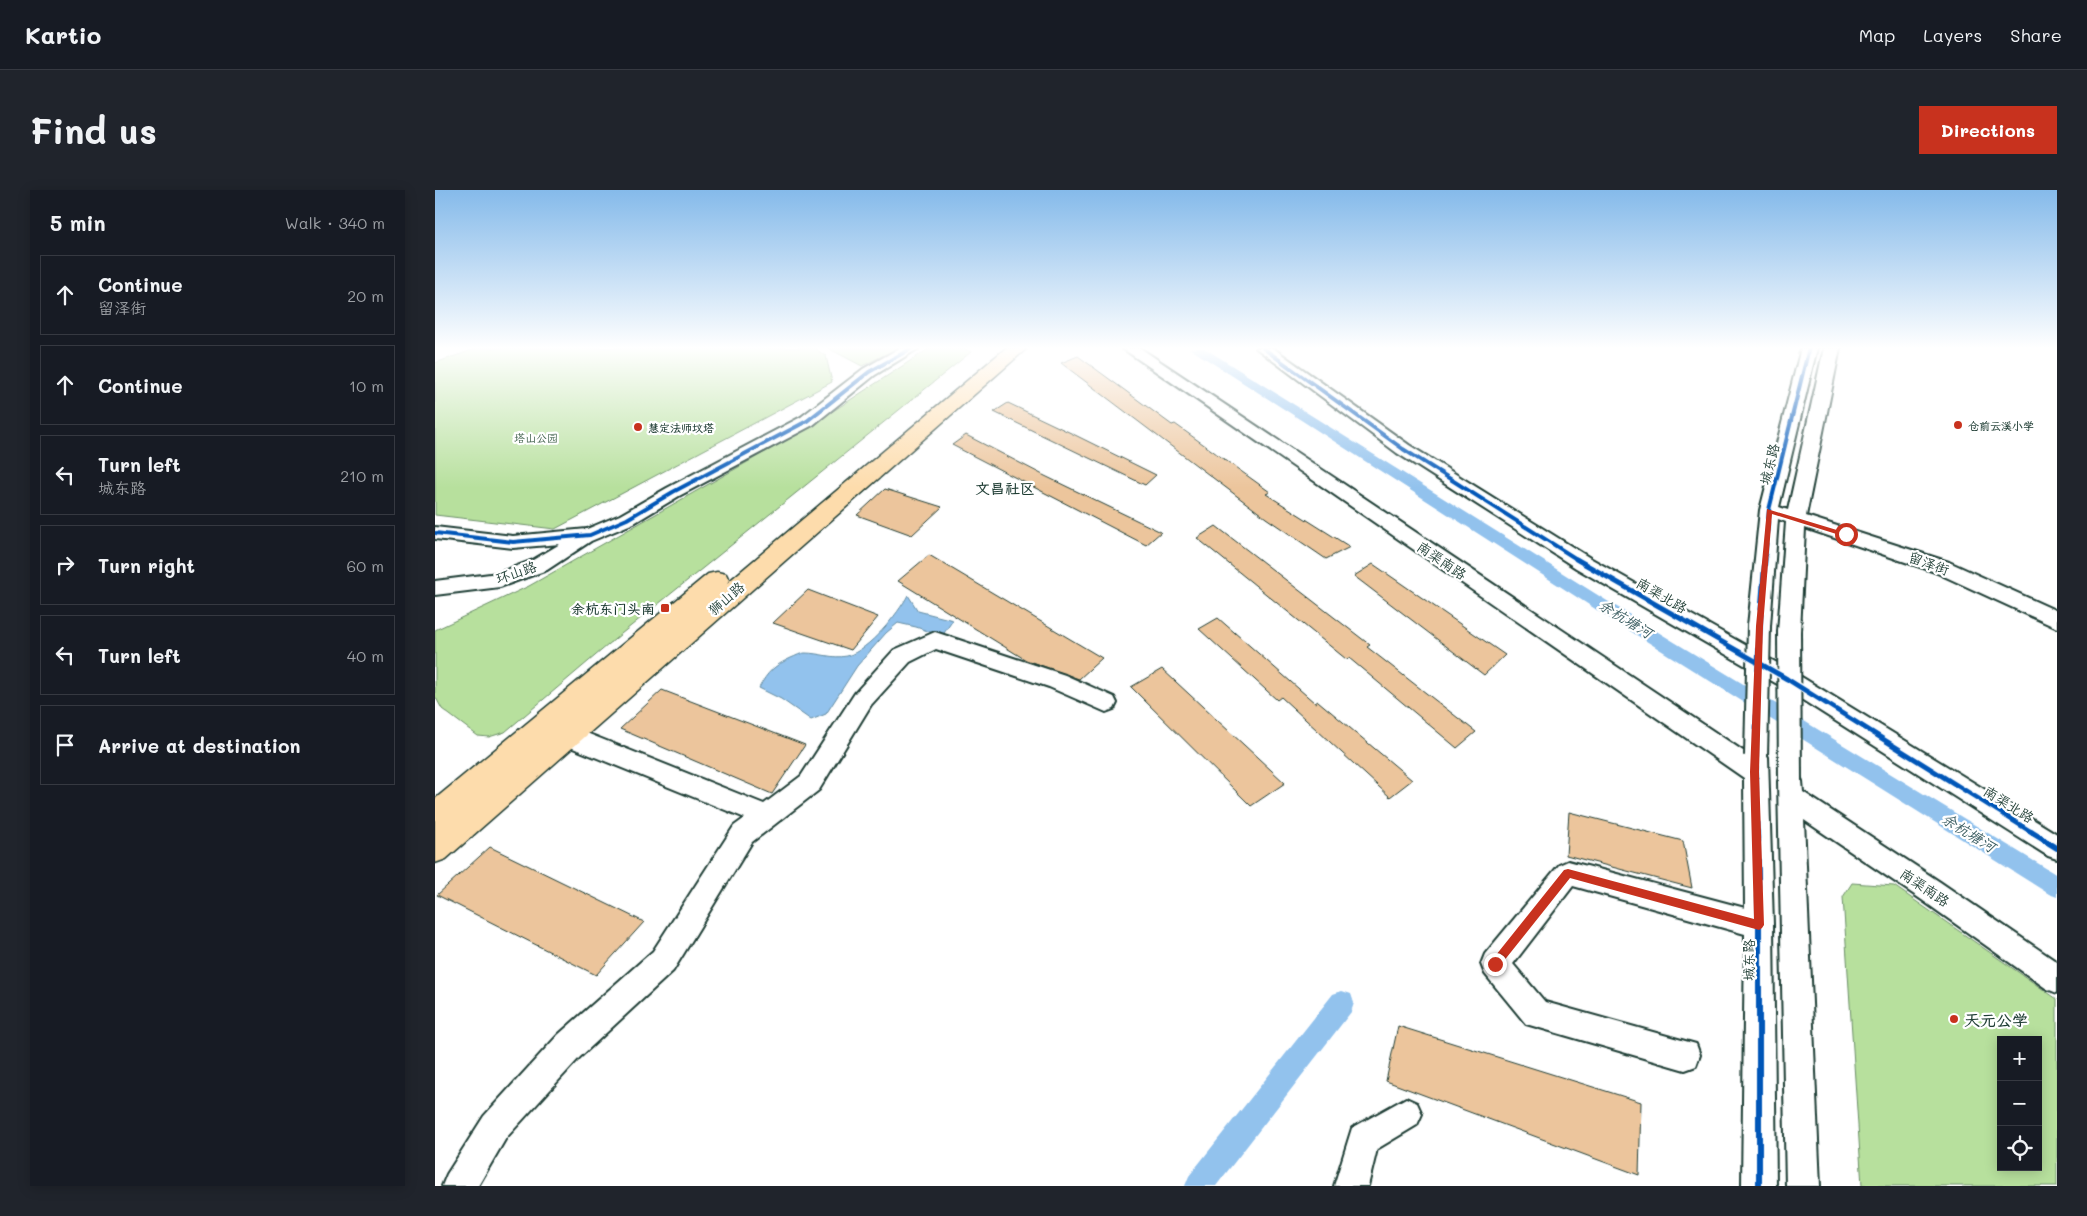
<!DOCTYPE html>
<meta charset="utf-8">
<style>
:root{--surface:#171b24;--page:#20242c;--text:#f1f3f6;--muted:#9ea1a6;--line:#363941;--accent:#c8321e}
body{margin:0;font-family:Mali,"LXGW WenKai TC",sans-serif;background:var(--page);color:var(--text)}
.controls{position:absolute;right:15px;bottom:15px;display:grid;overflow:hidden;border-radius:0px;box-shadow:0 2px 12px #0003}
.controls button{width:45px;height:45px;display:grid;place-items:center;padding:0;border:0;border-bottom:1px solid var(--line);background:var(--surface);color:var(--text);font:25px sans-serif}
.stop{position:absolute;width:15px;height:15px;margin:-11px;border:4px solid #c8321e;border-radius:50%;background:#fff}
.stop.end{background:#c8321e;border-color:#fff;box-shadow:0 1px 5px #0008}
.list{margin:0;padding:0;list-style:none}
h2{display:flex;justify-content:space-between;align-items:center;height:65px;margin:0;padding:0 20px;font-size:21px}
h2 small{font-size:16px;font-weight:400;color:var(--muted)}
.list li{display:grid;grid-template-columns:32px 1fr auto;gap:15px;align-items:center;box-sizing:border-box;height:80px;margin:0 10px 10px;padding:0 10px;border:1px solid var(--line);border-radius:0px}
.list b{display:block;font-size:19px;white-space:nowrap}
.list p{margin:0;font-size:16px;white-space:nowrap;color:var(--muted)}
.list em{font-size:16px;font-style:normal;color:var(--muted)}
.icon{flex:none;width:28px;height:28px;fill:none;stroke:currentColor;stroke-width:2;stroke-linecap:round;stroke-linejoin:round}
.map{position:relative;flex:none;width:1622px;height:996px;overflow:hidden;border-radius:0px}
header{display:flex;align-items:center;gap:30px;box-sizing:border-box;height:70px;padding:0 25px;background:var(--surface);border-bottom:1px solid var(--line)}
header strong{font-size:24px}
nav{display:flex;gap:28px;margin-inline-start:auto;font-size:18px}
.intro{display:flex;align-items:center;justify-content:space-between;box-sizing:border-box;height:120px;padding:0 30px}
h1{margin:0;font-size:35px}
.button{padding:12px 22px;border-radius:0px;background:var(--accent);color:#fff;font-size:18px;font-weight:700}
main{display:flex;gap:30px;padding:0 30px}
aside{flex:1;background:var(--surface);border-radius:0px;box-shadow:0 2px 12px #0003}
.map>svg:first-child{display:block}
.green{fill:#b7e09d;stroke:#6b8e68;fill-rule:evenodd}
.water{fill:#92c2ed;stroke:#648da3}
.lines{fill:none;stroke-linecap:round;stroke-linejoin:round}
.canal{fill:#92c2ed;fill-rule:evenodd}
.building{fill:#ecc59c;stroke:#1f3d34}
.minor-casing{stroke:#1f3d34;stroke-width:4}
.major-casing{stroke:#1f3d34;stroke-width:3}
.minor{fill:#fff;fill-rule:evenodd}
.major{fill:#fddcac;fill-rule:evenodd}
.minor-bridge-casing{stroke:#1f3d34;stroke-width:26;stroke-linecap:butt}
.minor-bridge{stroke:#fff;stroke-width:22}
.cycleway-far2-casing{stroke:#fff;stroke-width:6}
.cycleway-far1-casing{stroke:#fff;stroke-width:8}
.cycleway-casing{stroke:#fff;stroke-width:9}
.cycleway-far2{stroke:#0057b8;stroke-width:4}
.cycleway-far1{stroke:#0057b8;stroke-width:5}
.cycleway{stroke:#0057b8;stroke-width:6}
.route{fill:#c8321e}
.poi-dot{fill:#c8321e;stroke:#fff;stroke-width:2}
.labels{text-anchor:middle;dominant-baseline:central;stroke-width:4.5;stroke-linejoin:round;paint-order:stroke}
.far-poi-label{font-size:11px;font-weight:bold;fill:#1f3d34;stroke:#fff;text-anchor:start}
.far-park-label{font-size:11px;fill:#3d5e49;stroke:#fff}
.street-label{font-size:14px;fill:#1f3d34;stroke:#fff}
.poi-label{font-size:14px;font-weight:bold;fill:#1f3d34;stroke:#fff;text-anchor:end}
.neighbourhood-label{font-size:15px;font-weight:bold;fill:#1f3d34;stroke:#fff}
.water-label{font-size:15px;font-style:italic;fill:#3c5e62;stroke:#fff}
.near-poi-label{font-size:16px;font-weight:bold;fill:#1f3d34;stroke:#fff;text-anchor:start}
</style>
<header>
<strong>Kartio</strong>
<nav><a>Map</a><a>Layers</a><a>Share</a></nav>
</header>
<div class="intro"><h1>Find us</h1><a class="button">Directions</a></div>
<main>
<aside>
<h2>5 min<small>Walk · 340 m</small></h2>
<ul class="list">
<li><svg class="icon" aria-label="ahead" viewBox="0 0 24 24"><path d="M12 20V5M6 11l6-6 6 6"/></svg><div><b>Continue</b><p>留泽街</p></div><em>20 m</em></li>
<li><svg class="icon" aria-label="ahead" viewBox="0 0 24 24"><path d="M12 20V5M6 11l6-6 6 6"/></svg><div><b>Continue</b></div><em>10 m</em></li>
<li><svg class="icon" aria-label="left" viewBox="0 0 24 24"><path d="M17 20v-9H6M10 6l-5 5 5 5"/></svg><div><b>Turn left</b><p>城东路</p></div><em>210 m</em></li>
<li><svg class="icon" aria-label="right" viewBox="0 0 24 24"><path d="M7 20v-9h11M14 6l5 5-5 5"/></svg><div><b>Turn right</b></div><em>60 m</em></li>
<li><svg class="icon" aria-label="left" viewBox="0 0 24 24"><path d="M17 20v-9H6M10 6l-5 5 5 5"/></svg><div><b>Turn left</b></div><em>40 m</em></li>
<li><svg class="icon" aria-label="arrive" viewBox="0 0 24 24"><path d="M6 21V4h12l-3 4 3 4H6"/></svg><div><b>Arrive at destination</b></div></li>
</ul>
</aside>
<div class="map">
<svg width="1622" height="996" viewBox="0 0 1622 996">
<rect width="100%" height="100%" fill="#fff"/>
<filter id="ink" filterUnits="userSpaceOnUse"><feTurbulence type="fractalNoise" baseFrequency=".02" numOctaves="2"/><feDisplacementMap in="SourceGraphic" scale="10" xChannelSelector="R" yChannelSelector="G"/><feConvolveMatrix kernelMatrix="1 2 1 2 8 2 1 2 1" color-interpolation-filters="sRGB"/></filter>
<g filter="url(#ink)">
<g class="green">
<polygon points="43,158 379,158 391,166 397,192 120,339 0,325 0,173"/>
<polygon points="393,158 463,158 427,176"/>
<polygon points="495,158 527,158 536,162 186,444 70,542 54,547 43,546 7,519 0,506 0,440 94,396 369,240"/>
<path d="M1417,693L1459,696L1622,809V996H1427L1408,707ZM1566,850H1603V977H1566Z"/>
</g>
<path class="water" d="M473,405L483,421L518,430L507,446L481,437L463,433L451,443L422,476L391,524L376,530L346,509L324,498C332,482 340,475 356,468C361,466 366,463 370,463C385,463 397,469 412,466C434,460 463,424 473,405Z"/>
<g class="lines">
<g class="canal">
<polygon points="754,158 769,158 1177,414 1622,685 1622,707 1614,704 1165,422"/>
<polygon points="907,801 916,804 919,813 916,822 781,996 750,996 754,986 898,804"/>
</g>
</g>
<g class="building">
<polygon points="643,166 737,235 740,234 835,302 831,304 915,357 891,369 831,328 626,173"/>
<polygon points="573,213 638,244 721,285 710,295 559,222"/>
<polygon points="531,245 610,286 726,342 711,355 517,255"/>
<polygon points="450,299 507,317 477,345 422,325"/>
<polygon points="781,336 935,455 932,457 1041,542 1022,558 914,468 911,469 762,348"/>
<polygon points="494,365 667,468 644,489 591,470 463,391"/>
<polygon points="938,374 1070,465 1049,485 919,386"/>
<polygon points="373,400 443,427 416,460 338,433"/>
<polygon points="783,428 880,513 883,511 977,590 955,607 846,507 842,510 764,439"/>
<polygon points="727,479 850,593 816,616 696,497"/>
<polygon points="227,500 370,555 337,604 185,539"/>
<polygon points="1134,622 1248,651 1257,698 1131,665"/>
<polygon points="55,657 209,732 161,785 2,705"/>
<polygon points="963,836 1206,912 1204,985 951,891"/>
</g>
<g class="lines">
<g class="minor-casing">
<g id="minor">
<polygon points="465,158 484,158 440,185 378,235 244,306 199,333 156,351 112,380 65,397 0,405 0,391 63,383 98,370 125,354 78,358 0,349 0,337 78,346 152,339 185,325 232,298 366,227 428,179"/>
<polygon points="687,158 705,158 1311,563 1313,560 1321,557 1329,560 1333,567 1338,735 1341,996 1307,996 1310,744 1138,696 1078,774 1110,812 1261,854 1265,865 1261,876 1250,880 1091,834 1050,784 1046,774 1050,764 1124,675 1133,671 1310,718 1309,588"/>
<polygon points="821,158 838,158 974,255 1155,368 1360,483 1622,644 1622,669 1613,666 1344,495 1141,378 962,263"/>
<polygon points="1366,158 1382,158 1344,317 1353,320 1389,158 1405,158 1371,326 1514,372 1622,421 1622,438 1500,382 1370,338 1365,442 1362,447 1354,450 1346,447 1343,442 1351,332 1343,329 1335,436 1331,441 1324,444 1317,441 1313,436 1325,320"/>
<polygon points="500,442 630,485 679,507 682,513 679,519 671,522 614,497 501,459 475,472 436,515 384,600 317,652 238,781 145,867 71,948 43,996 7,996 12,984 49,926 123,845 218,761 299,636 310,628 123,552 119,545 123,538 131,536 139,538 329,614 366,586 420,503 459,460"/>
<polygon points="1355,581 1364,584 1367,591 1368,602 1505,692 1622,772 1622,803 1612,799 1487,710 1369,630 1385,996 1351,996 1343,591 1346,584"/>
<polygon points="971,908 982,913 987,924 982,935 942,959 933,996 899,996 917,938"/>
</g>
</g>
<g class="major-casing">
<polygon id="major" points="571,158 592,158 11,669 0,673 0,609 273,384 282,382 291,384 294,390 292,393"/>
</g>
<use href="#minor" class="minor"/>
<use href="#major" class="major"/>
<g class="minor-bridge-casing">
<g id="minor-bridge">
<polyline points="1354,442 1355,591"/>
<polyline points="1321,566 1324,436"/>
</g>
</g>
<use href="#minor-bridge" class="minor-bridge"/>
<g class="cycleway-far2-casing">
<g id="cycleway-far2">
<polyline points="828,158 968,259 1143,370"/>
<polyline points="0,343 78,352 155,345 192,329 238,302 372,231 434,182 477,158"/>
<polyline points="1330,370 1334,320 1374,158"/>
</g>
</g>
<g class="cycleway-far1-casing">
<g id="cycleway-far1">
<polyline points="1141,369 1352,489 1598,643"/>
<path d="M1322,643C1319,551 1322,460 1330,369"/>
</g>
</g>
<g class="cycleway-casing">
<g id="cycleway">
<polyline points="1322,642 1324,735 1324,996"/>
<polyline points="1596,642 1622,658"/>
</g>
</g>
<use href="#cycleway-far2" class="cycleway-far2"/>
<use href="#cycleway-far1" class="cycleway-far1"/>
<use href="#cycleway" class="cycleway"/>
</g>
</g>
<linearGradient id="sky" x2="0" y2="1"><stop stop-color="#85baea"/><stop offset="0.53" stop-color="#fff"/><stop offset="1" stop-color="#fff" stop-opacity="0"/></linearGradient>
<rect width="1622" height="298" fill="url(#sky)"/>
<polygon class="route" points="1332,319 1415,344 1411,347 1337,324 1328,436 1324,582 1329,735 1327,738 1324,740 1135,688 1064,777 1057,777 1055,774 1057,770 1129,680 1133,679 1319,729 1315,582 1321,436"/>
<g class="poi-dot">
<circle cx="1523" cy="235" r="5"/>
<circle cx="203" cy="237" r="5"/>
<rect x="225" y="413" width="10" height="10" rx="2.5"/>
<circle cx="1519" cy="829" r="5"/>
</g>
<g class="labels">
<g class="far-poi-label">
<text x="1533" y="235">仓前云溪小学</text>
<text x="213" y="237">慧定法师坟塔</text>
</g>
<g class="far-park-label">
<text x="101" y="247">塔山公园</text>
</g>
<g class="street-label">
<text transform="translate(1334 274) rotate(-76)">城东路</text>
<text transform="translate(1007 370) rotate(34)">南渠南路</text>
<text transform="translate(1494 373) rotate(20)">留泽街</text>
<text transform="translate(81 382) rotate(-19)">环山路</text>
<text transform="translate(1227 405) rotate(30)">南渠北路</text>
<text transform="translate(291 408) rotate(-41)">狮山路</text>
<text transform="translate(1574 614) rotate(32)">南渠北路</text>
<text transform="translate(1490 697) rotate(34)">南渠南路</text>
<text transform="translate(1313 770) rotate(-90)">城东路</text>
</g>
<g class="poi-label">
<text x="220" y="418">余杭东门头南</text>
</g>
<g class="neighbourhood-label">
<text x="570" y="298">文昌社区</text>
</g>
<g class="water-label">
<text transform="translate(1191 428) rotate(32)">余杭塘河</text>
<text transform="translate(1534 642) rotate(32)">余杭塘河</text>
</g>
<g class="near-poi-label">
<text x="1529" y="829">天元公学</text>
</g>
</g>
</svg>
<div class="controls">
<button>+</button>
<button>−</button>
<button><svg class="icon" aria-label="locate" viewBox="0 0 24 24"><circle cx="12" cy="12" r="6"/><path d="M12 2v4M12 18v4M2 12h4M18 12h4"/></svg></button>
</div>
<div class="stop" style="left:1411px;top:344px"></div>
<div class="stop end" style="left:1060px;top:774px"></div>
</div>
</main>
